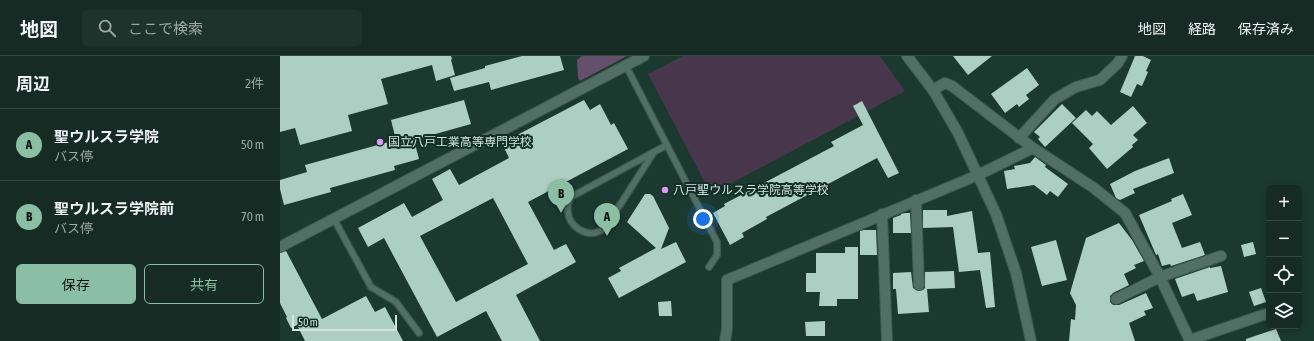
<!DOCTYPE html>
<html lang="ja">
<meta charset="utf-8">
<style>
:root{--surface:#152b24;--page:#1e332c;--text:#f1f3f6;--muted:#9da7a6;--line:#344741;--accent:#8abfa5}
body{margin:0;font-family:"Asap Condensed","Noto Sans JP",sans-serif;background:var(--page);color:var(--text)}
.controls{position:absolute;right:12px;bottom:12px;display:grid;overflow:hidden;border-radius:6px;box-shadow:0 2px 10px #0003}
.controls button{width:36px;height:36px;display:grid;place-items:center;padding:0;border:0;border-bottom:1px solid var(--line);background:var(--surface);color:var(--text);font:20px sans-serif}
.scale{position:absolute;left:12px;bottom:10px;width:105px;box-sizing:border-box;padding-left:4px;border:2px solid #d3e3dd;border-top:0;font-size:11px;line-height:14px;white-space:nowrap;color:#d3e3dd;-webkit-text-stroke:3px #112f26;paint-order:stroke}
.you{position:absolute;left:423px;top:163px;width:14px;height:14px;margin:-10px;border:3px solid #fff;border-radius:50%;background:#1a73e8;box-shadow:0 0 0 6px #1a73e833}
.badge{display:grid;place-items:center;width:26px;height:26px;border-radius:50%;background:var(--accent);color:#111;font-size:13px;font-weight:700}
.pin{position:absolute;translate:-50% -33px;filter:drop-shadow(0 1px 2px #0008)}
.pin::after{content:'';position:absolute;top:21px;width:14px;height:12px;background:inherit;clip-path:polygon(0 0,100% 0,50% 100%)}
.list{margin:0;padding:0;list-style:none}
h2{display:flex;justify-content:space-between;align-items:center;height:52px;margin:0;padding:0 16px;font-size:17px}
h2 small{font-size:13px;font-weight:400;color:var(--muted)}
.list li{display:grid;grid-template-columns:26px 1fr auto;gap:12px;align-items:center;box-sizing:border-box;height:72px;padding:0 16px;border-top:1px solid var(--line)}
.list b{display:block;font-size:15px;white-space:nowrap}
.list p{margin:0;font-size:13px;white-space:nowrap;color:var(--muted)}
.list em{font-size:13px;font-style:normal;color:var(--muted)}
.actions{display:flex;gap:8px;padding:12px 16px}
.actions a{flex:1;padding:9px 0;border:1px solid var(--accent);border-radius:6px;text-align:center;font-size:14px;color:var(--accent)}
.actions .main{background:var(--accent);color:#111}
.icon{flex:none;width:22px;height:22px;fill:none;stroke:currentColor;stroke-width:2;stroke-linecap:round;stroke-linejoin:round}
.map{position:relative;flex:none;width:1034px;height:285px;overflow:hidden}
header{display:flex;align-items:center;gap:24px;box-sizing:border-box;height:56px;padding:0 20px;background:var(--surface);border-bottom:1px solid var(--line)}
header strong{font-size:19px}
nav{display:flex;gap:22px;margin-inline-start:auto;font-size:14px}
.search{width:280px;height:36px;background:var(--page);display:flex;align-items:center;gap:10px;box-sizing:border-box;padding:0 14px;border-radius:6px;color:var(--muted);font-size:15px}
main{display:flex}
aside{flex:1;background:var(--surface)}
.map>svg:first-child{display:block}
.green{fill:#47364c}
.forest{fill:#64506b}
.building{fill:#adcfc3;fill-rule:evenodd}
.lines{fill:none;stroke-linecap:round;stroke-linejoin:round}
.service-casing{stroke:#3d574f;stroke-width:8}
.minor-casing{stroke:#3d574f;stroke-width:12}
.tertiary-casing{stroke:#3d574f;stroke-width:12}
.service{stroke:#516f65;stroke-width:5.5}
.minor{stroke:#516f65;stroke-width:10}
.tertiary{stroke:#516f65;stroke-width:10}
.poi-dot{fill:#dd99f3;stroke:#112f26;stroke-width:1.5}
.labels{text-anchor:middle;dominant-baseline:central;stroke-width:4;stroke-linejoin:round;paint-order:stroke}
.poi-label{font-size:12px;fill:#d3e3dd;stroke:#112f26;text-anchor:start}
</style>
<header>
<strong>地図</strong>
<div class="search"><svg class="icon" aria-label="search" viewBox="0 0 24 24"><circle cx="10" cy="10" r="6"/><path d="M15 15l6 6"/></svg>ここで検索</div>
<nav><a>地図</a><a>経路</a><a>保存済み</a></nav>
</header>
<main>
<aside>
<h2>周辺<small>2件</small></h2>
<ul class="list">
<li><span class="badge">A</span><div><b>聖ウルスラ学院</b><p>バス停</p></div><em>50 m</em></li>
<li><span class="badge">B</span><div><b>聖ウルスラ学院前</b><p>バス停</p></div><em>70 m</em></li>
</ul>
<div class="actions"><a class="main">保存</a><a>共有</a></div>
</aside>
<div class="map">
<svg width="1034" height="285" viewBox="0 0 1034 285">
<rect width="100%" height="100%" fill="#1c3930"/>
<polygon class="green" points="403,0 600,0 625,35 431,138 368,18"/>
<polygon class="forest" points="302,0 347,0 300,25 298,22 297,4"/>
<g class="building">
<polygon points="0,0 171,0 172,3 171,4 175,19 156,25 152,9 101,23 108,48 68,59 72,75 20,89 15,72 0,76"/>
<polygon points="242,0 280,0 284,14 211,34 209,26 174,35 170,22 205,12 205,10"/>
<polygon points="673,0 712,0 688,19"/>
<polygon points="855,0 863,0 871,4 866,15 868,16 862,30 857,28 851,41 840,36"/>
<polygon points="747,12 759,29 746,39 749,43 739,51 737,48 725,57 711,38"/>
<polygon points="184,44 191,68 134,84 139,103 114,110 115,114 50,132 51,136 4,149 0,133 0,124 27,116 25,109 116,84 111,64"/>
<path d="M304,44L310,54L320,48L331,69L334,67L348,93L248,146L274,194L286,188L296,206L236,239L260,285H222L206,255L157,281L104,182L88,191L78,172L124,147L132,161L163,144L152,123L170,113L179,129L229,102L222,87ZM213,142L248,208L176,246L140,180Z"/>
<polygon points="582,45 619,117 608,122 597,102 486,161 487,163 462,177 464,181 450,189 433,157 445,150 444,148 554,90 551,86 583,69 573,50"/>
<polygon points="782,48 796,62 765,91 758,83 760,81 754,76"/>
<polygon points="853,50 867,67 853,79 858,84 852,89 853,91 827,113 809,92 813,88 792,67 806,54 812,60 817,55 831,69"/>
<polygon points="755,101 766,109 765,111 788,128 778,141 770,135 767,139 754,129 727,133 724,115 735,113 734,110 750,107"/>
<polygon points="889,102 894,117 853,133 855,137 840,144 836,142 830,128 855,115"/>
<polygon points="365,138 370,138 373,140 389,172 381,193 396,186 406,206 339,242 328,222 341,215 339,212 376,192 347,166"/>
<polygon points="903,138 912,159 892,167 902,192 920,186 925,199 891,210 890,208 882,210 878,198 876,199 859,159 892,145 891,143"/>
<polygon points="643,154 667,154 667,160 692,155 698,197 710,196 715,251 706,252 700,214 679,216 673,171 643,172"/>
<polygon points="625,157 630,157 631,177 613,177 613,162 621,159 621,158"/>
<polygon points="839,167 852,184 864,205 854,209 856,212 844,218 849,229 833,237 830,240 830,246 833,249 839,249 866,237 873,252 864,255 866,259 849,267 855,285 789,285 791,263 795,264 796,249 790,237 806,182"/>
<polygon points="584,174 596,174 597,199 580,199 580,175"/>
<polygon points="776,184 787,224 762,230 751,191"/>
<polygon points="973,186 976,198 964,201 961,189"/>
<polygon points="565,191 578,191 578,243 557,243 557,250 539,250 540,236 526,236 526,217 536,217 536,197 565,197"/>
<polygon points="6,195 42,263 86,240 95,256 105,251 123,285 25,285 17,269 11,272 6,262 7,261 0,247 0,197"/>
<polygon points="941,210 948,236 917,245 914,237 902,241 895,223 930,211 930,212"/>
<polygon points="674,215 675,232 647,233 649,256 618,258 616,233 613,233 613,217 631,216 633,232 639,235 643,234 645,232 645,216"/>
<polygon points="981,232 986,246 974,250 969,236"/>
<polygon points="391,245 392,260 379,260 378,246"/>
<polygon points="545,265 545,280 526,280 525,266"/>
<polygon points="996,273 1001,285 966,285 966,283"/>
</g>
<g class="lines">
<g class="service-casing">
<g id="service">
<polyline points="346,10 437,186 437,199 429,211"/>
<path d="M374,96L327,169C325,171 323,174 320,175C306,182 289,170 288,156C287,151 289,145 291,141L374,96L387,89"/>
<polyline points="54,163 91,231 116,246 139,277"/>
</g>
</g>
<g class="minor-casing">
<g id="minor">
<polyline points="653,34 665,27 672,30 753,92 814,132 845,157 880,221 910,285"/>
<polyline points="739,82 775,43 796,31 820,24 838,7 842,0"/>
<polyline points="636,144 639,229"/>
<polyline points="602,158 607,285"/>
<polyline points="0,191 364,0"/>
<polyline points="836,243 880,221 941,200"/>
<polyline points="910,284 989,257"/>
<polyline points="445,285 447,273 447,224 698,119 753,92"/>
</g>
</g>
<g class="tertiary-casing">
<polyline id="tertiary" points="627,0 653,34 678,77 716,158 736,217 751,285"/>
</g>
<use href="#service" class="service"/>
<use href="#minor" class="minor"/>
<use href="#tertiary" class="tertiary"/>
</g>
<g class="poi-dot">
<circle cx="100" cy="86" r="4"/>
<circle cx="385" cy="134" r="4"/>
</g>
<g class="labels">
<g class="poi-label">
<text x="108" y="86">国立八戸工業高等専門学校</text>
<text x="393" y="134">八戸聖ウルスラ学院高等学校</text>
</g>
</g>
</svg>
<div class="controls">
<button>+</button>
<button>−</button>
<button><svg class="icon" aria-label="locate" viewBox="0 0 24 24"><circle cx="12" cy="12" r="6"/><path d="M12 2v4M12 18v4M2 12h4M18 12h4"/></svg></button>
<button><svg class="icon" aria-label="layers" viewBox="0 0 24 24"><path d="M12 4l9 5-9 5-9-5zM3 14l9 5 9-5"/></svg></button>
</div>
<div class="scale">50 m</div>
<div class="you"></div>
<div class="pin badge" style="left:327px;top:180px">A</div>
<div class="pin badge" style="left:281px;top:157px">B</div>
</div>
</main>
